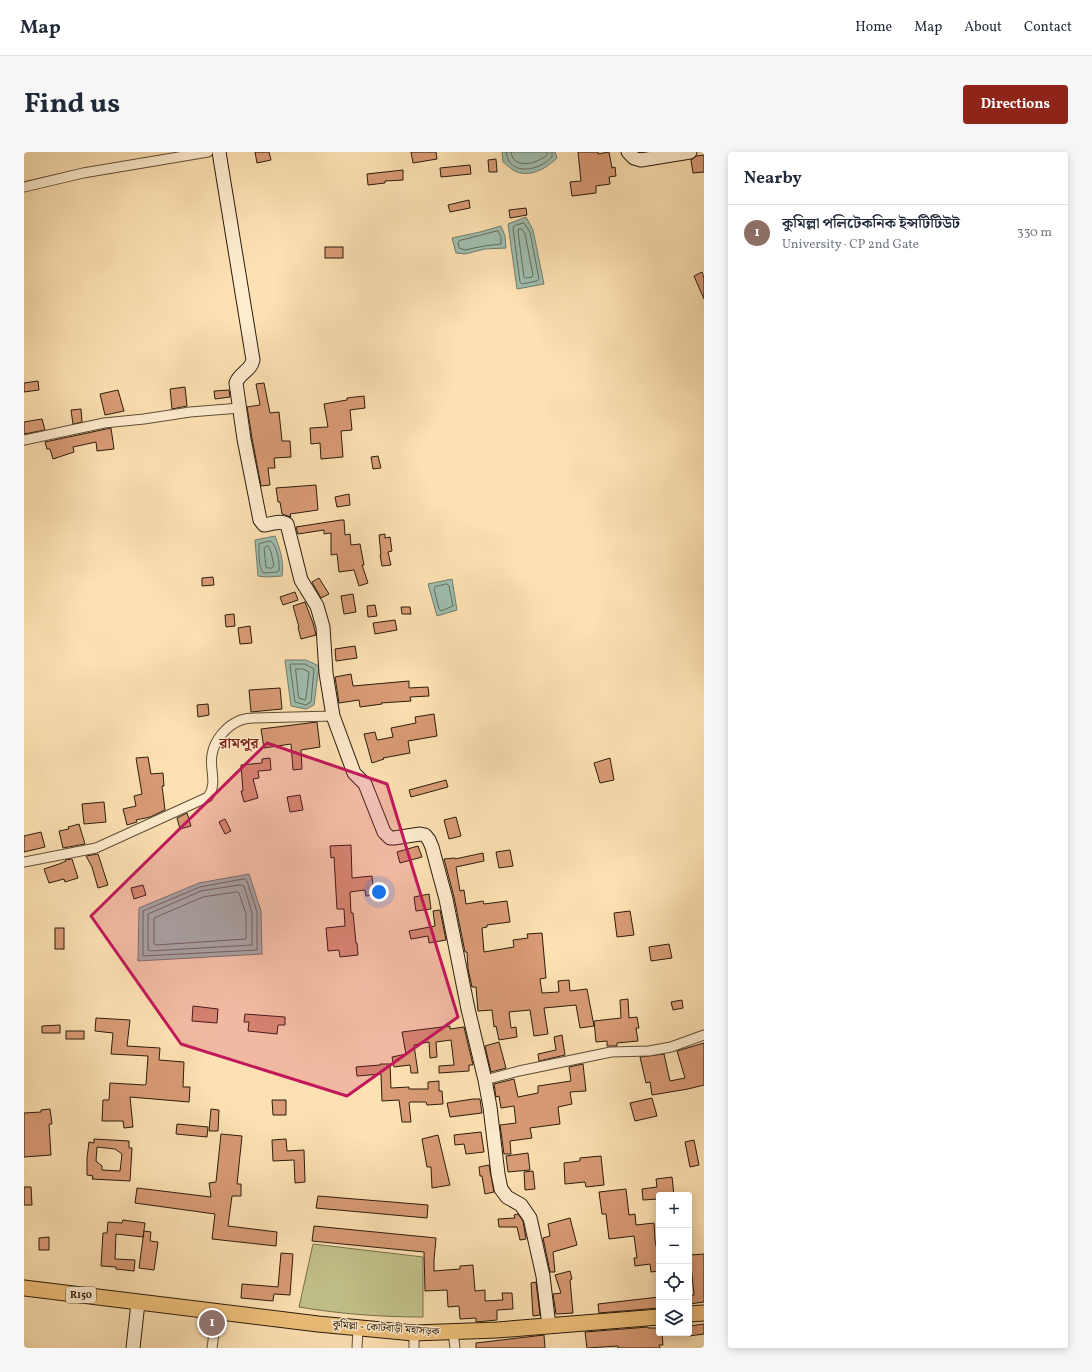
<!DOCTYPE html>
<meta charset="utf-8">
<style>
:root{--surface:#fff;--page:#f6f6f7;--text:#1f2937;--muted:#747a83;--line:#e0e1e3;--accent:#8f2418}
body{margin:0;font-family:Vollkorn,"Noto Serif Bengali",serif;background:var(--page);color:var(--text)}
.controls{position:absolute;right:12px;bottom:12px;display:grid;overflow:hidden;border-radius:4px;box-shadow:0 2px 10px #0003}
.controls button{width:36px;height:36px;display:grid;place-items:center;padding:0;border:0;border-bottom:1px solid var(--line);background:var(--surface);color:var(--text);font:20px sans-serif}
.you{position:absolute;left:355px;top:740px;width:14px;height:14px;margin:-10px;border:3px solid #fff;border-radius:50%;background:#1a73e8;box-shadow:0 0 0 6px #1a73e833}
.badge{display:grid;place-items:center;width:26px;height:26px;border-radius:50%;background:var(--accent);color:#fff;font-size:13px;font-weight:700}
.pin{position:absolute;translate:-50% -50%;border:2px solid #fff;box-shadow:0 1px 4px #0006}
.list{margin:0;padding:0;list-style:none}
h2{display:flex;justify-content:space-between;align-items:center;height:52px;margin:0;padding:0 16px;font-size:17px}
h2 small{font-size:13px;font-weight:400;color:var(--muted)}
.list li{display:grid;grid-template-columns:26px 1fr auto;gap:12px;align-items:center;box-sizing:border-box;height:56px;padding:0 16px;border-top:1px solid var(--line)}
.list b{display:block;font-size:15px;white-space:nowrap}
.list p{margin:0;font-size:13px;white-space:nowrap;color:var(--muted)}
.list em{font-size:13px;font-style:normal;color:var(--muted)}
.icon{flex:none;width:22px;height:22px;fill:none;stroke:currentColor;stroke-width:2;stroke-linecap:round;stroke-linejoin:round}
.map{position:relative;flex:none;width:680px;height:1196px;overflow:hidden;border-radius:4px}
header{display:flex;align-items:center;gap:24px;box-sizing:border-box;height:56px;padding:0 20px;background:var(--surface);border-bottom:1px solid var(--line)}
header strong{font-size:19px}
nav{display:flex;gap:22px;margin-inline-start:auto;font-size:14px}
.intro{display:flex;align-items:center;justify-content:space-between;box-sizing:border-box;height:96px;padding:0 24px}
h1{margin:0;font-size:28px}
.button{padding:10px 18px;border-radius:4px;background:var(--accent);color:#fff;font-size:14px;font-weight:700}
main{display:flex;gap:24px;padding:0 24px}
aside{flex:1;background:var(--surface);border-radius:4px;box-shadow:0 2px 10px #0003}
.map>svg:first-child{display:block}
.green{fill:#c2c28a;stroke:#766f4b}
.water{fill:#9fbdae;stroke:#707d6d}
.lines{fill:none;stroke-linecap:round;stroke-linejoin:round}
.shore{stroke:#646c5d;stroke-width:1}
.building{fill:#d99b75;stroke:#291c0c;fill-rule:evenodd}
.minor-casing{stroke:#5e4d36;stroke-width:11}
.secondary-casing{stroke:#291c0c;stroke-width:15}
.primary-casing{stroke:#291c0c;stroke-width:17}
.minor{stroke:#feecce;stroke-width:9}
.secondary{stroke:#feecce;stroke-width:13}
.primary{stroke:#eec07a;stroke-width:15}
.marked{fill:#c2185b;fill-opacity:0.2;stroke:#c2185b;stroke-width:3;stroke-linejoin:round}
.labels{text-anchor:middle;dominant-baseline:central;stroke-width:3;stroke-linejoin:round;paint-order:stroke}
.shield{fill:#feecce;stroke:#695a46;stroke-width:1}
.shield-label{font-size:10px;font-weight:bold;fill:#291c0c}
.street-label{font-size:11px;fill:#291c0c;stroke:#feecce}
.district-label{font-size:15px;font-weight:bold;fill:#7a1f14;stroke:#feecce}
</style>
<header>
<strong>Map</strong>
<nav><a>Home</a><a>Map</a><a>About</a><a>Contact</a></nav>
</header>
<div class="intro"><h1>Find us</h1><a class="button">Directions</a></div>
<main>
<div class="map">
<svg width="680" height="1196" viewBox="0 0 680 1196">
<rect width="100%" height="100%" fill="#fde1b3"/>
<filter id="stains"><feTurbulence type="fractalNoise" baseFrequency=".005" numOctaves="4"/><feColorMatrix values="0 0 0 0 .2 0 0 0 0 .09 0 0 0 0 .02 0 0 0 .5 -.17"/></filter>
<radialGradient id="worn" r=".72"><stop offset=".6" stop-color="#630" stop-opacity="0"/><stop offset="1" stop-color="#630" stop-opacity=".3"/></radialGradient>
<path class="green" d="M289,1092L399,1105V1165C358,1165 316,1162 275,1155Z"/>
<g class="water">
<path d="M478,0H531L533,6C522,17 504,27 489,18C486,16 482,12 479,10Z"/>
<polygon points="502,65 509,78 520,132 493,137 484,72"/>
<polygon points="477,74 481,84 482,96 461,97 441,102 432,101 428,86 456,80"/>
<path d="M251,384C256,397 260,409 258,424L242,425L234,424L231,388Z"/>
<polygon points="428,427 433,458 413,464 404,432"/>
<polygon points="261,508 282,508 295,514 290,553 282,557 267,554"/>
<polygon points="225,722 237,759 238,802 114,809 115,756 175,731"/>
</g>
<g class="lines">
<g class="shore">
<path d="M482,0C485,25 515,19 528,5V0"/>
<path d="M487,0C489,18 513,12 523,3V0"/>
<polygon points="500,71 506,80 515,127 513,129 498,132 496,130 489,76 490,74"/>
<polygon points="495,77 498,77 501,82 509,123 508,125 502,126 500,125 494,80"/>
<polygon points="474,79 477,85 477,92 460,94 441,98 435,96 434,91 435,89"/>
<path d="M247,389C253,395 256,410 255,419L253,420L239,421C234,413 235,401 235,392Z"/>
<polygon points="244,394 247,400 250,414 248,416 243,416 242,415 240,396"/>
<polygon points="423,432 425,434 429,454 417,459 415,457 410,437 411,435"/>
<polygon points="267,512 281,512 290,517 287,550 282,553 271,550 266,514"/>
<polygon points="272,517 279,517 285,520 282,546 281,548 275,546"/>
<polygon points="221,727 223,729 233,760 233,798 119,804 119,759 176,735"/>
<polygon points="217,733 220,734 228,761 228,793 126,799 124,798 124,762 177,739"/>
<polygon points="213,740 215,741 222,762 222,787 132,793 130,792 130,766 179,745"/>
</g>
</g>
<g class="building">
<polygon points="231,0 245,0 247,8 233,11"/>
<polygon points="387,0 412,0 413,7 389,11"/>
<polygon points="554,0 574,0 574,2 585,0 588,16 591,15 592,24 585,25 586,32 572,34 572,41 548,44 546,30 557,29"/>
<polygon points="680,3 680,20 669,21 667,8 672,4"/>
<polygon points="472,7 473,20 465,20 464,8"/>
<polygon points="446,13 447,22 417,25 416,16"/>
<polygon points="379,18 379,28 361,29 361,31 344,33 343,22"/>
<polygon points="445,48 446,56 426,60 424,53"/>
<polygon points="502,56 503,63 486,66 485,58"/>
<rect x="301" y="95" width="18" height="11"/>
<polygon points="678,120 680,126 680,147 670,124"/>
<polygon points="14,229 15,238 0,240 0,231"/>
<polygon points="240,231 246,261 255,260 258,289 266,289 267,305 250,306 251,316 244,316 246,333 237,334 228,286 223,255 236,253 232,232"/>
<polygon points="161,235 163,254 148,257 146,237"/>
<polygon points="94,238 100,259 81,263 76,242"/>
<polygon points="205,238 206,245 191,247 190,239"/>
<polygon points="340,244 341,256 326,258 328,278 317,279 319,305 297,307 296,291 287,292 286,276 304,275 300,252 323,248 323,246"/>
<polygon points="57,257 58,270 49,272 47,258"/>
<polygon points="18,267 21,278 0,282 0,270"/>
<polygon points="87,276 90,297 73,299 72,290 49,295 50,300 29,307 26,297 23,297 21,290"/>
<polygon points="354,304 357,316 349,317 347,305"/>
<polygon points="292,333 294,358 266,362 267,365 258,362 256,350 254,350 252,336"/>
<polygon points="325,342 326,353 313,355 311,345"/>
<polygon points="317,368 320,368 321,383 326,382 327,393 336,392 340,413 338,413 344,431 335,434 330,418 315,420 313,402 307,403 307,381 300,382 300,378 274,382 272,375"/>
<polygon points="361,382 361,386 366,385 368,399 364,400 367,413 358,414 356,403 357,403 355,383"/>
<polygon points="189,425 190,433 178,434 178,426"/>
<polygon points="295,426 305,442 297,446 288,430"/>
<polygon points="271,440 274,448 259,453 256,445"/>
<polygon points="329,442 332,460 320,462 317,444"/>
<polygon points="281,450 289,471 292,483 277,487 274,475 275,475 269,454"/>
<polygon points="351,453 353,464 344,465 343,454"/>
<polygon points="377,455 386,455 387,462 378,462"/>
<polygon points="210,462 211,474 202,475 201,463"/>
<polygon points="371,468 373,478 351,482 349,471"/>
<polygon points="226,474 228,491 216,492 214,476"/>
<polygon points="331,494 333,506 312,509 311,497"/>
<polygon points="327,522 329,534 385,529 385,536 404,535 405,544 386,545 387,549 357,551 358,552 336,555 335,548 315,551 311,525"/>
<polygon points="256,536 258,557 227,560 225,538"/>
<polygon points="184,552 185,563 174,565 173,553"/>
<polygon points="410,562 413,584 384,589 386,601 359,606 360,607 348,611 340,582 351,580 353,588 354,588 369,585 367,576 392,571 391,565"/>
<polygon points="293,570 296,595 277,598 278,617 269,618 267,592 240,596 237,577"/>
<polygon points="124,605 127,622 139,621 140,634 138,634 141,658 126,665 112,668 113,670 103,673 99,657 112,654 110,644 118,642 112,606"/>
<polygon points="246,606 247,618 234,619 235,626 229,627 234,646 220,650 217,639 219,639 217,613 238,611 238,607"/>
<polygon points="586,606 590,628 576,631 570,611"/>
<polygon points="422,628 424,635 387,645 385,638"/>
<polygon points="276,643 279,658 266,660 263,645"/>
<polygon points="80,650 82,670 60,672 58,652"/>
<polygon points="163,661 167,674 156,677 153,666"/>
<polygon points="432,665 437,684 425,687 420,668"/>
<polygon points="201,667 207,679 201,682 195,670"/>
<polygon points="55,672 61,692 39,696 35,679 45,677 44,675"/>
<polygon points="17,680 21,695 0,700 0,684"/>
<polygon points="327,693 328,726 348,724 350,743 342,744 341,738 326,740 327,761 329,761 332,791 333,791 334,803 316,805 315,798 304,799 302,776 321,774 320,757 313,757 310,705 307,706 306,694"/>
<polygon points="394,694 398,705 376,711 373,700"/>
<polygon points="486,698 489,714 475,716 472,700"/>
<polygon points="459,701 460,709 432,715 436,739 440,738 442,752 459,749 460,752 483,749 486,770 463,773 463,775 458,776 460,800 490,795 489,788 504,786 503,782 518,781 522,826 516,827 518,841 535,840 534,829 545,828 546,839 563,837 570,874 556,876 552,853 520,856 524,882 510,884 506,858 485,860 487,876 492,875 493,885 475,888 472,874 470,875 468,858 454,859 452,835 448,835 444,817 443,800 441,800 430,745 420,707 431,706 431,707"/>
<polygon points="74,702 84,733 74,736 68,715 62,704"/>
<polygon points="48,707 54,726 41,730 40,727 25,731 20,717 35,712 42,709 41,708"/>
<polygon points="119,733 122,743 110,747 107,736"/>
<polygon points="405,742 407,757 392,759 390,745"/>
<polygon points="416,758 422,788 405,791 404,784 387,787 385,779 411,774 409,759"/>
<polygon points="606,759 610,783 593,785 590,761"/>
<rect x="31" y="776" width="9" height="21"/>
<polygon points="645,792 648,806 627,809 625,795"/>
<polygon points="604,847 605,866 613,865 615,876 612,876 614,889 593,891 593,894 583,894 583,889 572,890 570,869 597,866 596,848"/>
<polygon points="658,848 659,856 649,858 647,850"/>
<polygon points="169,854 194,857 193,871 168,869"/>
<polygon points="221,862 261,865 261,873 254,873 253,882 224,879 225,870 220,870"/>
<polygon points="72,866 106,868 103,894 136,896 135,908 160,910 159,935 166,935 165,950 106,945 109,975 100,976 99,969 78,969 79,948 85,948 86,931 121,933 122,932 124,904 87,902 89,881 71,879"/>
<polygon points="36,873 36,881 18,881 18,874"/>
<polygon points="426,874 426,877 440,875 449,913 445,913 445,919 415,921 415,914 430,913 427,888 412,890 413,905 406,906 405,890 390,893 394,921 387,921 386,913 370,915 368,905 382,902 378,880"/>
<rect x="42" y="879" width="18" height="8"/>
<polygon points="538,883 541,903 515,909 514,902 532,898 530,885"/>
<polygon points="475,890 482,916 467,920 461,894"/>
<polygon points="680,891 680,933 664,937 628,943 626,930 622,931 616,905 640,902 646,929 661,926 653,899"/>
<polygon points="356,912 366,912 367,936 385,935 385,937 404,937 404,930 415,929 415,939 418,939 419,952 403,953 402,950 386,950 385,951 387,970 378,970 375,948 358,949 357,922 333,924 332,915 356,913"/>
<polygon points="559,912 562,939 546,940 548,952 534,955 536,972 506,976 508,986 486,989 487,1002 480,1002 476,973 492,971 490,954 477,956 475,944 472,945 470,932 490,927 494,945 514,941 514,934 547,929 545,915"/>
<polygon points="628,946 633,964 611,969 606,951"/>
<polygon points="449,947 456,947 458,961 426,965 423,951"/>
<polygon points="248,948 262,948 262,963 249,963"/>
<polygon points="26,957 28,972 25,972 27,1003 0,1005 0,961 17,960 17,958"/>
<polygon points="187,957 195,958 194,979 185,979"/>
<polygon points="153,972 184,975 183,985 152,982"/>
<polygon points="457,980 460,1000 442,1002 440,992 431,993 430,983"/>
<polygon points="197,982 218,984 213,1032 217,1032 217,1044 208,1044 204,1074 253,1080 252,1094 188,1087 191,1062 111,1051 113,1036 187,1045 185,1031 192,1030"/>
<polygon points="414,983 426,1033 408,1036 407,1015 403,1015 398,987"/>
<path d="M70,987L105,989V996H108L106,1029L68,1027L69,1024L63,1023V1006L65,990L70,991ZM73,995L91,997L98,1002L96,1019L78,1018V1014L72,1009Z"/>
<polygon points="262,987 263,999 280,998 281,1030 271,1031 270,1008 249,1009 248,988"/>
<polygon points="670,988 675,1013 666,1015 661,990"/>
<polygon points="504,1001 506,1018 484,1020 482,1004"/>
<polygon points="577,1004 580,1033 562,1035 561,1030 541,1032 540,1011 556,1009 556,1006"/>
<polygon points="465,1013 470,1040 461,1042 458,1024 456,1024 455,1015"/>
<polygon points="509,1019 511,1037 501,1038 500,1020"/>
<polygon points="648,1025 650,1043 635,1043 635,1047 619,1048 618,1037 633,1035 632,1027"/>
<polygon points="0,1035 7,1035 8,1053 0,1053"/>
<polygon points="602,1037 605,1063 611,1062 612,1073 630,1071 631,1088 634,1103 635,1103 635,1119 627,1120 626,1112 611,1114 610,1106 613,1106 610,1084 585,1087 582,1062 578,1062 575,1040"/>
<polygon points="294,1044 404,1053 403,1066 292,1056"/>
<polygon points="494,1062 499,1069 502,1087 496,1088 493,1075 475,1075 474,1067 491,1066 490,1063"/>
<polygon points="546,1066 553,1093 529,1100 531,1120 526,1120 519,1086 526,1084 524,1072"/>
<polygon points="99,1068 121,1071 119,1085 92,1082 91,1107 111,1108 110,1119 92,1117 92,1115 77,1114 79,1081 83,1081 84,1070 98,1071"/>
<polygon points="290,1074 412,1086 410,1108 410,1119 436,1117 436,1114 449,1113 451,1139 461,1138 461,1149 479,1148 478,1141 488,1141 489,1157 473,1158 473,1168 452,1170 452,1166 436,1167 435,1154 424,1155 423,1138 401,1139 400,1100 288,1089"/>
<polygon points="120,1079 127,1080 126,1089 134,1090 130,1118 115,1116"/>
<polygon points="25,1085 25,1098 15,1098 15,1086"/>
<polygon points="257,1101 269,1102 266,1143 250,1142 249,1149 217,1146 218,1132 254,1135"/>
<polygon points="680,1102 680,1150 665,1152 665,1144 670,1143 666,1103"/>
<polygon points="546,1119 548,1127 546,1128 549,1161 532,1162 529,1142 537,1141 531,1123"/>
<polygon points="512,1130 516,1163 509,1164 507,1131"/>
<polygon points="635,1145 635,1156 575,1161 574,1152"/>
<polygon points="680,1172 680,1182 665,1184 665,1174"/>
<polygon points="624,1175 624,1176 635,1176 635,1181 638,1181 639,1193 635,1193 636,1196 594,1196 594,1194 563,1196 561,1180"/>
<polygon points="520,1183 521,1196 452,1196 452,1191"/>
</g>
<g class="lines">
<g class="minor-casing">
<g id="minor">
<polyline points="0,35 59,21 184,0"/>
<polyline points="0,288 80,271 120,267 166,260 216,256"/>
<path d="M0,710L72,696L184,645C194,631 185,617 188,603C190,588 203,573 217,568C220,567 225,566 229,566L309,564"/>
<polyline points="461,928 495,919 587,900 625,899 647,895 680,883"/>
<polyline points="429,1180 431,1196"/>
<polyline points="390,1181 390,1196"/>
<polyline points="188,1196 193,1160"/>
<polyline points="333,1196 334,1176"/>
</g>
</g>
<g class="secondary-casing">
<g id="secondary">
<path d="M195,0L229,208C227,219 215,221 212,231L220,287L236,368L240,373C248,372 255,368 263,372L277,428L293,454L299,475L302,521L309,564L330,621L341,632L360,680L366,686H370L396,682L401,683L405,688L408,695L422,747L444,857L461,928L466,955L474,1022L477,1037L483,1045L497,1053L506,1066L519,1124L525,1174"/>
<polyline points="604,0 610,6 617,8 666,0"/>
<polyline points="109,1196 114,1151"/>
</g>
</g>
<g class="primary-casing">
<g id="primary">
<polyline points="0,1136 294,1172 390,1181 473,1178 635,1165"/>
<polyline points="665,1162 680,1161"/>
</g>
</g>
<use href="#minor" class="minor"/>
<use href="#secondary" class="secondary"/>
<use href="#primary" class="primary"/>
</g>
<path class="marked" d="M243,591L363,632L434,865L323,944L157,892L67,764Z"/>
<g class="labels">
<rect class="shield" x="42" y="1135" width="30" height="16" rx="3"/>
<g class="shield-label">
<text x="57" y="1143">R150</text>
</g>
<g class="street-label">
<text transform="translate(362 1177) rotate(4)">কুমিল্লা - কোটবাড়ী মহাসড়ক</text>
</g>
<g class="district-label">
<text x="215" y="592">রামপুর</text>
</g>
</g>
<rect width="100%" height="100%" filter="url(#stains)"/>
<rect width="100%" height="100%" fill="url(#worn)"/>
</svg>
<div class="controls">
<button>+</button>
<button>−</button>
<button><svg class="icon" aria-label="locate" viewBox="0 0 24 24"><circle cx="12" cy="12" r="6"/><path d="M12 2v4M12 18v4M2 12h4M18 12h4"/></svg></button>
<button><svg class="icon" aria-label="layers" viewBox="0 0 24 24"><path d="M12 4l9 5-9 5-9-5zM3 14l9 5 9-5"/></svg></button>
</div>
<div class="you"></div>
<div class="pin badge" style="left:188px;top:1171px;background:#8d6e63">1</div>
</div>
<aside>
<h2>Nearby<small></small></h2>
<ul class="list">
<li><span class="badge" style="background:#8d6e63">1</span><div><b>কুমিল্লা পলিটেকনিক ইন্সটিটিউট</b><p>University · CP 2nd Gate</p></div><em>330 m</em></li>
</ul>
</aside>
</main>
